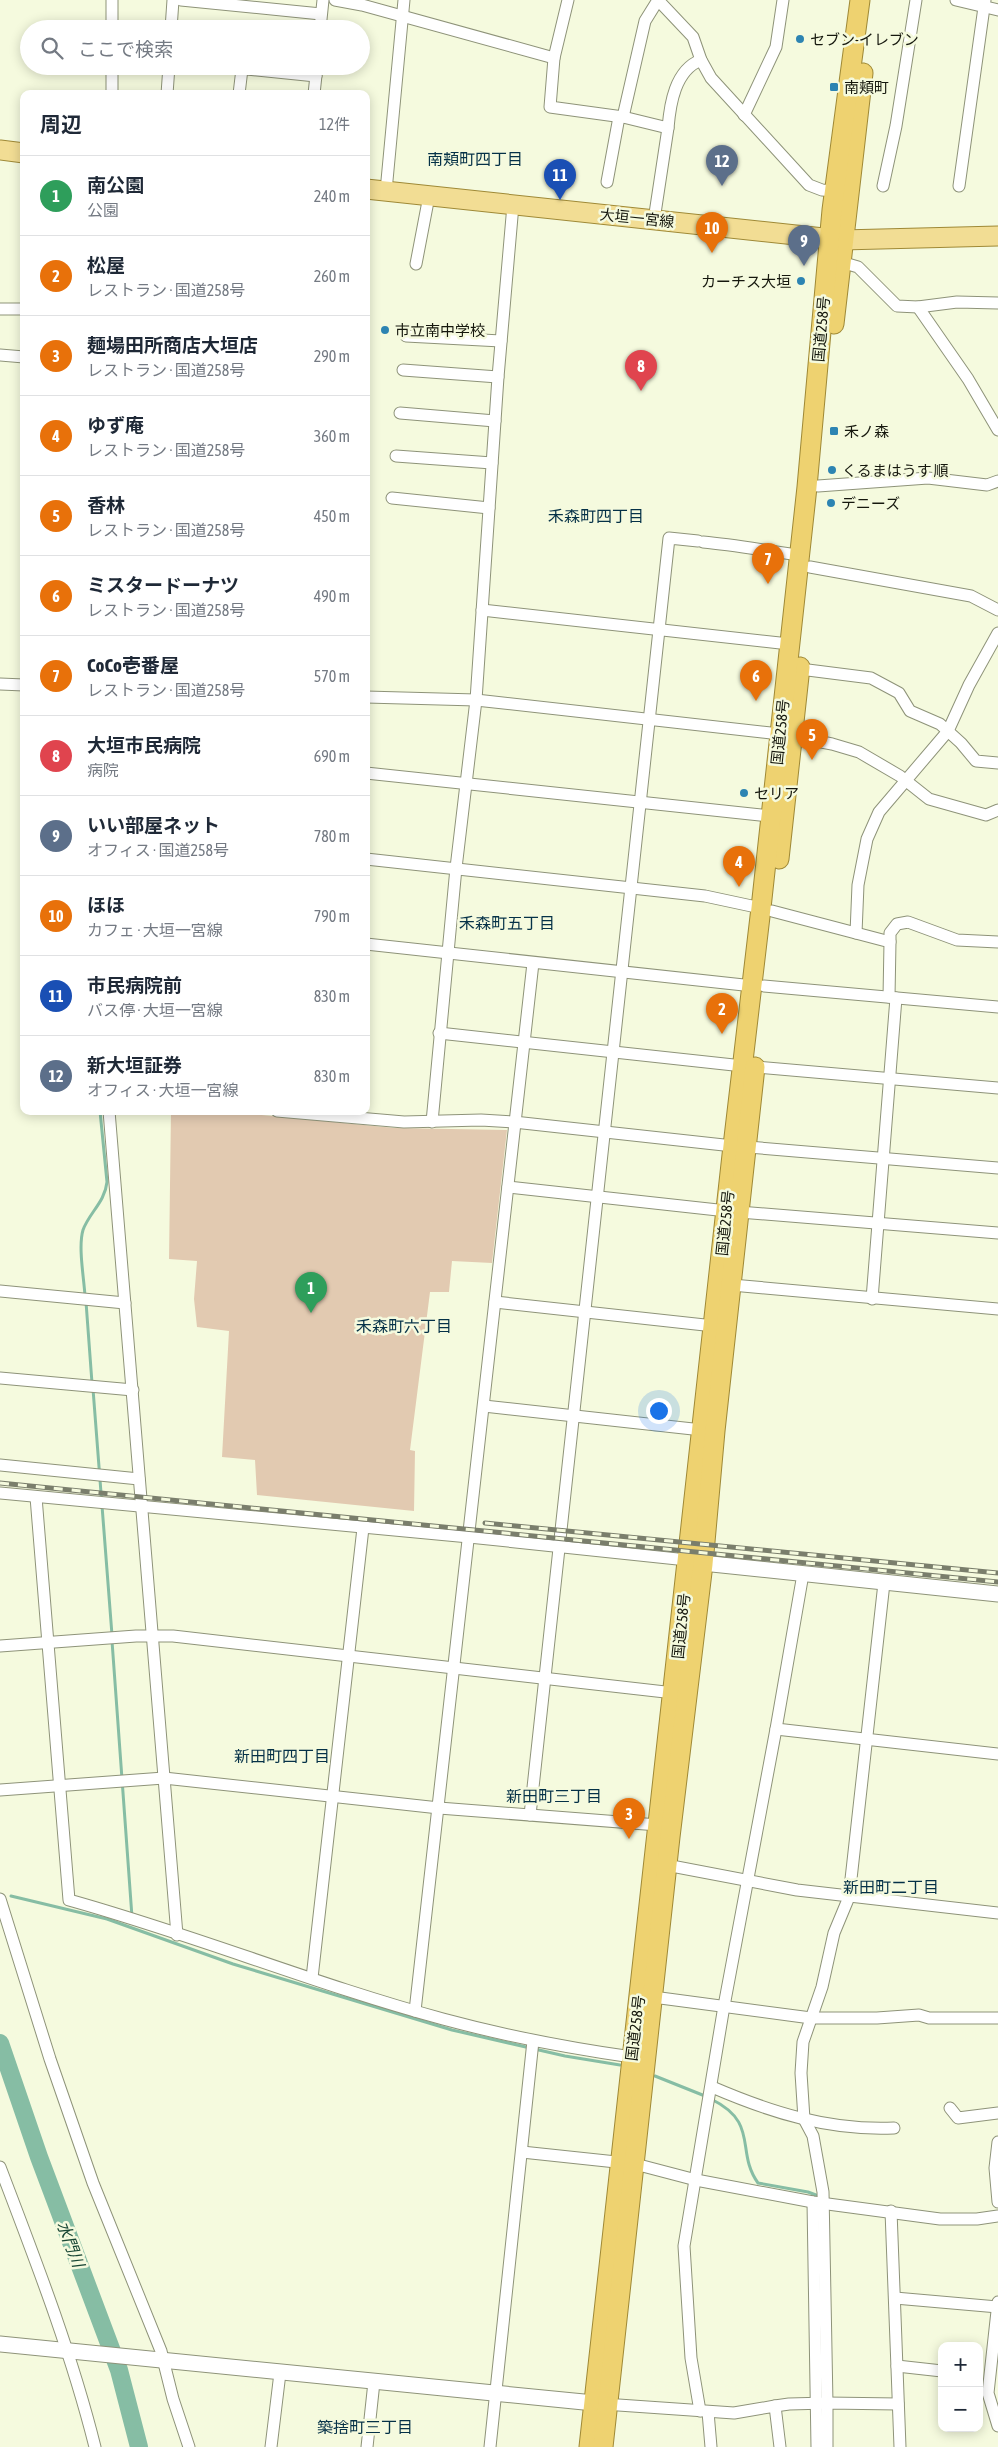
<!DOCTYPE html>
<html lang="ja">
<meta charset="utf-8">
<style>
:root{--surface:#fff;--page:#f2f2f3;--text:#1f2937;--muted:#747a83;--line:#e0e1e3;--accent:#2d84b2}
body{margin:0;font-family:"Asap Condensed","Noto Sans JP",sans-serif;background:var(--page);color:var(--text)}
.controls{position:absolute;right:15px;bottom:15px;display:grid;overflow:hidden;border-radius:10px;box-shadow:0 2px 12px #0003}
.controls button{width:45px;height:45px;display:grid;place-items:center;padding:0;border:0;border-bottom:1px solid var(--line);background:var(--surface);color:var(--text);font:25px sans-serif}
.you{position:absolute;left:658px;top:1410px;width:18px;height:18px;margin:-12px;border:4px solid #fff;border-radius:50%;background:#1a73e8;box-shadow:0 0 0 8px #1a73e833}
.badge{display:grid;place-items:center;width:32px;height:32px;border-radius:50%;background:var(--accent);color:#fff;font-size:16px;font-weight:700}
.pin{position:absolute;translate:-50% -41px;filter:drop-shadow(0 1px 2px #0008)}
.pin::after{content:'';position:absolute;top:26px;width:18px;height:15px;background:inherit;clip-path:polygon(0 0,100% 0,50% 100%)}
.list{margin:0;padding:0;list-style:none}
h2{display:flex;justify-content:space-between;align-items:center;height:65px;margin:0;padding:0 20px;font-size:21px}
h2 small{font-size:16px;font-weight:400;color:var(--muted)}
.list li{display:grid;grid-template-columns:32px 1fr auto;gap:15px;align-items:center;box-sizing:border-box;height:80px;padding:0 20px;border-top:1px solid var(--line)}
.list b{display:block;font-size:19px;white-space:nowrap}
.list p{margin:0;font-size:16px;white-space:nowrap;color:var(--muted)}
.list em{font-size:16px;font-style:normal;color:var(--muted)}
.icon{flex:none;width:28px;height:28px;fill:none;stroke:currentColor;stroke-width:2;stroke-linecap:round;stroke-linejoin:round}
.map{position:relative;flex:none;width:998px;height:2447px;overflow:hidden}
.search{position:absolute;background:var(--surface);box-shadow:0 2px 12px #0003;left:20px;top:20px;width:350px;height:55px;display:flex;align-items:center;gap:12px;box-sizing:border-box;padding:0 18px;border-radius:28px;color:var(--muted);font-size:19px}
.panel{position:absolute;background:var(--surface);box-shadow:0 2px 12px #0003;left:20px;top:90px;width:350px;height:1025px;border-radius:10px}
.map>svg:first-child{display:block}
.green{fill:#e2cab1}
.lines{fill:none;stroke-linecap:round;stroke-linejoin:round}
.stream{stroke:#86bda4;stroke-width:3}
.river{stroke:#86bda4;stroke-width:18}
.minor-casing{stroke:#8e9379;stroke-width:13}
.tertiary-casing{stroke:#8e9379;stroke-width:17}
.primary-casing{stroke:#9f8936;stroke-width:21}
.trunk-casing{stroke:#9f8936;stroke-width:21}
.minor{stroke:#fff;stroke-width:11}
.tertiary{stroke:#fff;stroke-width:15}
.primary{stroke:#f2dd94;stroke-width:19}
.trunk{stroke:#eed270;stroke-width:19}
.rail-casing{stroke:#7a7e6c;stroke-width:5}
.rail{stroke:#f5fade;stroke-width:3;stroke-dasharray:9;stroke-linecap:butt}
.poi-dot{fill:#2d84b2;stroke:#f5fade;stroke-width:2}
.labels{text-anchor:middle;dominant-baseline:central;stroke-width:5;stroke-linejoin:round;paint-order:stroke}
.poi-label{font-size:15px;fill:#15170d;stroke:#f5fade;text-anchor:start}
.street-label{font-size:15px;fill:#15170d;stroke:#f5fade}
.neighbourhood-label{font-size:16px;fill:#053147;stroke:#f5fade}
.water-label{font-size:16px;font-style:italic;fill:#184634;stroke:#f5fade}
</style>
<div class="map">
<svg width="998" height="2447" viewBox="0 0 998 2447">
<rect width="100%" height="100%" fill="#f5fade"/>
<polygon class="green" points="171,1111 222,1111 395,1128 507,1130 492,1263 452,1261 449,1292 430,1292 410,1450 415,1451 414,1511 257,1495 255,1460 222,1457 229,1331 197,1327 194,1299 197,1261 169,1259"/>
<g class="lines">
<g class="stream">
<path d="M85,1296C84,1278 78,1247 83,1230C89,1213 105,1202 107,1182L100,1111"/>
<polyline points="86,1302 92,1383"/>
<polyline points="93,1389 112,1635"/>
<polyline points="112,1641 132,1917"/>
<polyline points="11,1896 107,1919 233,1964 452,2030 565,2056 620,2065"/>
<polyline points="655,2076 705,2096"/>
<path d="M711,2099C760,2123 735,2151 758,2183L808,2192L816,2195L817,2200"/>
</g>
<polyline class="river" points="0,2043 39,2157 119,2370 139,2447"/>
<g class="minor-casing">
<g id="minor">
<polyline points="181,0 321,14"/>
<polyline points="335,0 362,5 554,58"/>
<path d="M568,0L554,58L550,107L623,117L668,128C670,104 675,70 701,60"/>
<polyline points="658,0 693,37 701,60 711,78 809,185 822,190 835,191"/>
<polyline points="956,0 998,10"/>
<polyline points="112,29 112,0"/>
<polyline points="171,29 173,0"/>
<polyline points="320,29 323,0"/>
<polyline points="217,66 316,76"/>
<polyline points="112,94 112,66"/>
<polyline points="167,94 169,66"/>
<polyline points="239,94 242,69"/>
<polyline points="314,94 317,66"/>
<polyline points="744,115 776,47 783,0"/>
<polyline points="623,117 645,21 658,0"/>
<polyline points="607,182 619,117"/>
<polyline points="883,186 896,126 916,0"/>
<polyline points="959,186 985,0"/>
<polyline points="386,191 404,0"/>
<polyline points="654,220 668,128"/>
<polyline points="841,262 858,267 897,306 918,307 957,302 998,303"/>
<polyline points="416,264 429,196"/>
<polyline points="918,307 968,379 998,430"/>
<polyline points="0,309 24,309"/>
<polyline points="406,336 501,341"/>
<polyline points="0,355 24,357"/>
<polyline points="403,370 498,377"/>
<polyline points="400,413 495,421"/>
<polyline points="396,456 492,463"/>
<polyline points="818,486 928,478 987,485 998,481"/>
<polyline points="392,498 489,508"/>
<path d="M703,542C736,545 767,551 799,555"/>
<polyline points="810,567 971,596 998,610"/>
<polyline points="482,610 789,644"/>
<polyline points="800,669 871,678 899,693 910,711 940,724 961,743 976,761 998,763"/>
<polyline points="0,684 24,685"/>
<polyline points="366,697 476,700 780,734 832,744 859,752 900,776 929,799 986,815 998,810"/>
<polyline points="366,773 770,816"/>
<polyline points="366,859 705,896 761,908"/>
<polyline points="772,911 890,942 889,997"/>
<polyline points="856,933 858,885 867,839 879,812 948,731 969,685 998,633"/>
<polyline points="890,942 890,933 897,924 908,922 957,940 998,942"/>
<polyline points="366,944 753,986"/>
<polyline points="764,986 998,1007"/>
<polyline points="439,1033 743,1066"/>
<polyline points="756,1067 998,1088"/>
<polyline points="109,1111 177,1935"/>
<polyline points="277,1111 404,1122 481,1120 514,1122 733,1146"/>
<polyline points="432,1122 456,868 476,700 498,377 513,205"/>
<polyline points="748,1147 998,1168"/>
<polyline points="508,1187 727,1211 998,1233"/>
<polyline points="732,1285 998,1309"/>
<polyline points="0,1291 125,1303"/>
<polyline points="872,1299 896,998"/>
<polyline points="495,1302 714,1326"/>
<polyline points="0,1378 133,1390"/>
<polyline points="484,1406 702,1430"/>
<polyline points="0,1465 139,1479"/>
<polyline points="0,1493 469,1537 687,1560"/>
<path d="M36,1497L69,1900C195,1935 317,1985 443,2019C506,2036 568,2048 632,2057"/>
<polyline points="0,1646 136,1636 173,1636 674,1693"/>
<polyline points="776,1729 998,1754"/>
<polyline points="0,1790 164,1778 439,1808 658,1825"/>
<polyline points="530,1815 669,538 698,541"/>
<polyline points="661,1864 797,1890 998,1913"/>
<polyline points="0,1899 50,2059 93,2183 161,2351 173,2399 189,2447"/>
<polyline points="312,1978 363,1528"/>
<polyline points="653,1997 811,2018 877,2018 919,2015 929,2018 998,2018"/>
<polyline points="415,2011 533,963"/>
<path d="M712,2087C770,2112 829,2131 894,2128"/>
<polyline points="950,2108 958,2118 998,2113"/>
<polyline points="998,2142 995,2168 998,2202"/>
<polyline points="522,2152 635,2164 696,2180 813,2202 940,2219 977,2219 998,2216"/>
<path d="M0,2167C35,2259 71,2351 95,2447"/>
<polyline points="813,2202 817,2447"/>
<polyline points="891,2211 900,2447"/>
<polyline points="895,2298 998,2307"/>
<polyline points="998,2302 988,2393 998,2426"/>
<polyline points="897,2366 942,2371"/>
<polyline points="604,2404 734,2413 775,2406 780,2447"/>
<polyline points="775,2406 789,2404 827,2403 823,2192 813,2136 804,2119 801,2073 803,2042 822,1987 834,1933 849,1897 884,1583"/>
<polyline points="700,2411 691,2358 684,2246 724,2006 776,1729 803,1574"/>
<polyline points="708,2412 711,2447"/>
<polyline points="271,2447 280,2373"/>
<polyline points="367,2447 374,2382"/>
<polyline points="490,2447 533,2041"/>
<polyline points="827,2447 827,2403 898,2404"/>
</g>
</g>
<g class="tertiary-casing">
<g id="tertiary">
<polyline points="693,1562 998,1594"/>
<polyline points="0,2344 594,2403"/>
</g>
</g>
<g class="primary-casing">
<g id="primary">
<polyline points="0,150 24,153"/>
<polyline points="366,189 842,240 998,236"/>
</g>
</g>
<g class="trunk-casing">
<g id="trunk">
<polyline points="834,324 863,73"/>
<polyline points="779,859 800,667"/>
<polyline points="589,2447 733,1146 761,908 807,487 832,210 860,0"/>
<polyline points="603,2447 670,1837 703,1564 715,1431 755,1067"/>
</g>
</g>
<use href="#minor" class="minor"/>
<use href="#tertiary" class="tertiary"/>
<use href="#primary" class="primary"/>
<use href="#trunk" class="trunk"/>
<g class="rail-casing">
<g id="rail">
<polyline points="0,1483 998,1582"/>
<polyline points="485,1523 998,1573"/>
</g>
</g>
<use href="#rail" class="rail"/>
</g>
<g class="poi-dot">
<circle cx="800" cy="39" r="5"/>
<rect x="829" y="82" width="10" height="10" rx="2.5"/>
<circle cx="801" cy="281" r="5"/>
<circle cx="385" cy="330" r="5"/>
<rect x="829" y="426" width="10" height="10" rx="2.5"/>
<circle cx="832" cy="470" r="5"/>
<circle cx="831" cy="503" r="5"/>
<circle cx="744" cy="793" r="5"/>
</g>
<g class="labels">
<g class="poi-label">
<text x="810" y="39">セブン-イレブン</text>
<text x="844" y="87">南頬町</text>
<text x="791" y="281" text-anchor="end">カーチス大垣</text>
<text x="395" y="330">市立南中学校</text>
<text x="844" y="431">禾ノ森</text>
<text x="842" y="470">くるまはうす 順</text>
<text x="841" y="503">デニーズ</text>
<text x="754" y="793">セリア</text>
</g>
<g class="street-label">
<text transform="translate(637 218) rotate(6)">大垣一宮線</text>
<text transform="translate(821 329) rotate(-85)">国道258号</text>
<text transform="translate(780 732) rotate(-84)">国道258号</text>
<text transform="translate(725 1223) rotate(-84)">国道258号</text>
<text transform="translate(681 1626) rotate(-84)">国道258号</text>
<text transform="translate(635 2028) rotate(-83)">国道258号</text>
</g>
<g class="neighbourhood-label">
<text x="475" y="159">南頬町四丁目</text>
<text x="596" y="516">禾森町四丁目</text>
<text x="507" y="923">禾森町五丁目</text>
<text x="404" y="1326">禾森町六丁目</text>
<text x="282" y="1756">新田町四丁目</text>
<text x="554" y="1796">新田町三丁目</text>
<text x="891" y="1887">新田町二丁目</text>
<text x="365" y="2427">築捨町三丁目</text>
</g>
<g class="water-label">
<text transform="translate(71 2244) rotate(69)">水門川</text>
</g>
</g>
</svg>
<div class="controls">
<button>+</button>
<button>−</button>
</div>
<div class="you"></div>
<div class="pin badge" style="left:311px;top:1313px;background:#2e9e5b">1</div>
<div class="pin badge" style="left:722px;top:1034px;background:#e8710a">2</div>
<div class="pin badge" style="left:629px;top:1839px;background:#e8710a">3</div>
<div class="pin badge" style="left:739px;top:887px;background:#e8710a">4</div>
<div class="pin badge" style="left:812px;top:760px;background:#e8710a">5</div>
<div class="pin badge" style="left:756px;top:701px;background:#e8710a">6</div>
<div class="pin badge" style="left:768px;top:584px;background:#e8710a">7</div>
<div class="pin badge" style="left:641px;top:391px;background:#e0444e">8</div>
<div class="pin badge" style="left:804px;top:266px;background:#5c6f8a">9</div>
<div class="pin badge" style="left:712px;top:253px;background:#e8710a">10</div>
<div class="pin badge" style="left:560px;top:200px;background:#1a4fb4">11</div>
<div class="pin badge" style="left:722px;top:186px;background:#5c6f8a">12</div>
<div class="search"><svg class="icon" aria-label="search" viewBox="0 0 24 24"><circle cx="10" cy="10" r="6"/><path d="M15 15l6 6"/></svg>ここで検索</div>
<section class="panel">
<h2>周辺<small>12件</small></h2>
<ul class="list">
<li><span class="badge" style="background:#2e9e5b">1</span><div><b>南公園</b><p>公園</p></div><em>240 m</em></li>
<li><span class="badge" style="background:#e8710a">2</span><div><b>松屋</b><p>レストラン · 国道258号</p></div><em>260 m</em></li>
<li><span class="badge" style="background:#e8710a">3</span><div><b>麺場田所商店大垣店</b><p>レストラン · 国道258号</p></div><em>290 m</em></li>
<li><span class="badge" style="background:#e8710a">4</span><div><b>ゆず庵</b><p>レストラン · 国道258号</p></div><em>360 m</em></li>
<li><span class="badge" style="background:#e8710a">5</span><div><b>香林</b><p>レストラン · 国道258号</p></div><em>450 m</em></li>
<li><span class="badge" style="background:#e8710a">6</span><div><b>ミスタードーナツ</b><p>レストラン · 国道258号</p></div><em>490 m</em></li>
<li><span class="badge" style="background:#e8710a">7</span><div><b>CoCo壱番屋</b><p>レストラン · 国道258号</p></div><em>570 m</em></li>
<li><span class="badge" style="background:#e0444e">8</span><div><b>大垣市民病院</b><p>病院</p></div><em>690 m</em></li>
<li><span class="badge" style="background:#5c6f8a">9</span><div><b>いい部屋ネット</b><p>オフィス · 国道258号</p></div><em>780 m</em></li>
<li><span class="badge" style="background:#e8710a">10</span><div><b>ほほ</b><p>カフェ · 大垣一宮線</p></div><em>790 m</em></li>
<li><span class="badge" style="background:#1a4fb4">11</span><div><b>市民病院前</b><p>バス停 · 大垣一宮線</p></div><em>830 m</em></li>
<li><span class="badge" style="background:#5c6f8a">12</span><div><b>新大垣証券</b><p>オフィス · 大垣一宮線</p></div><em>830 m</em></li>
</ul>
</section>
</div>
